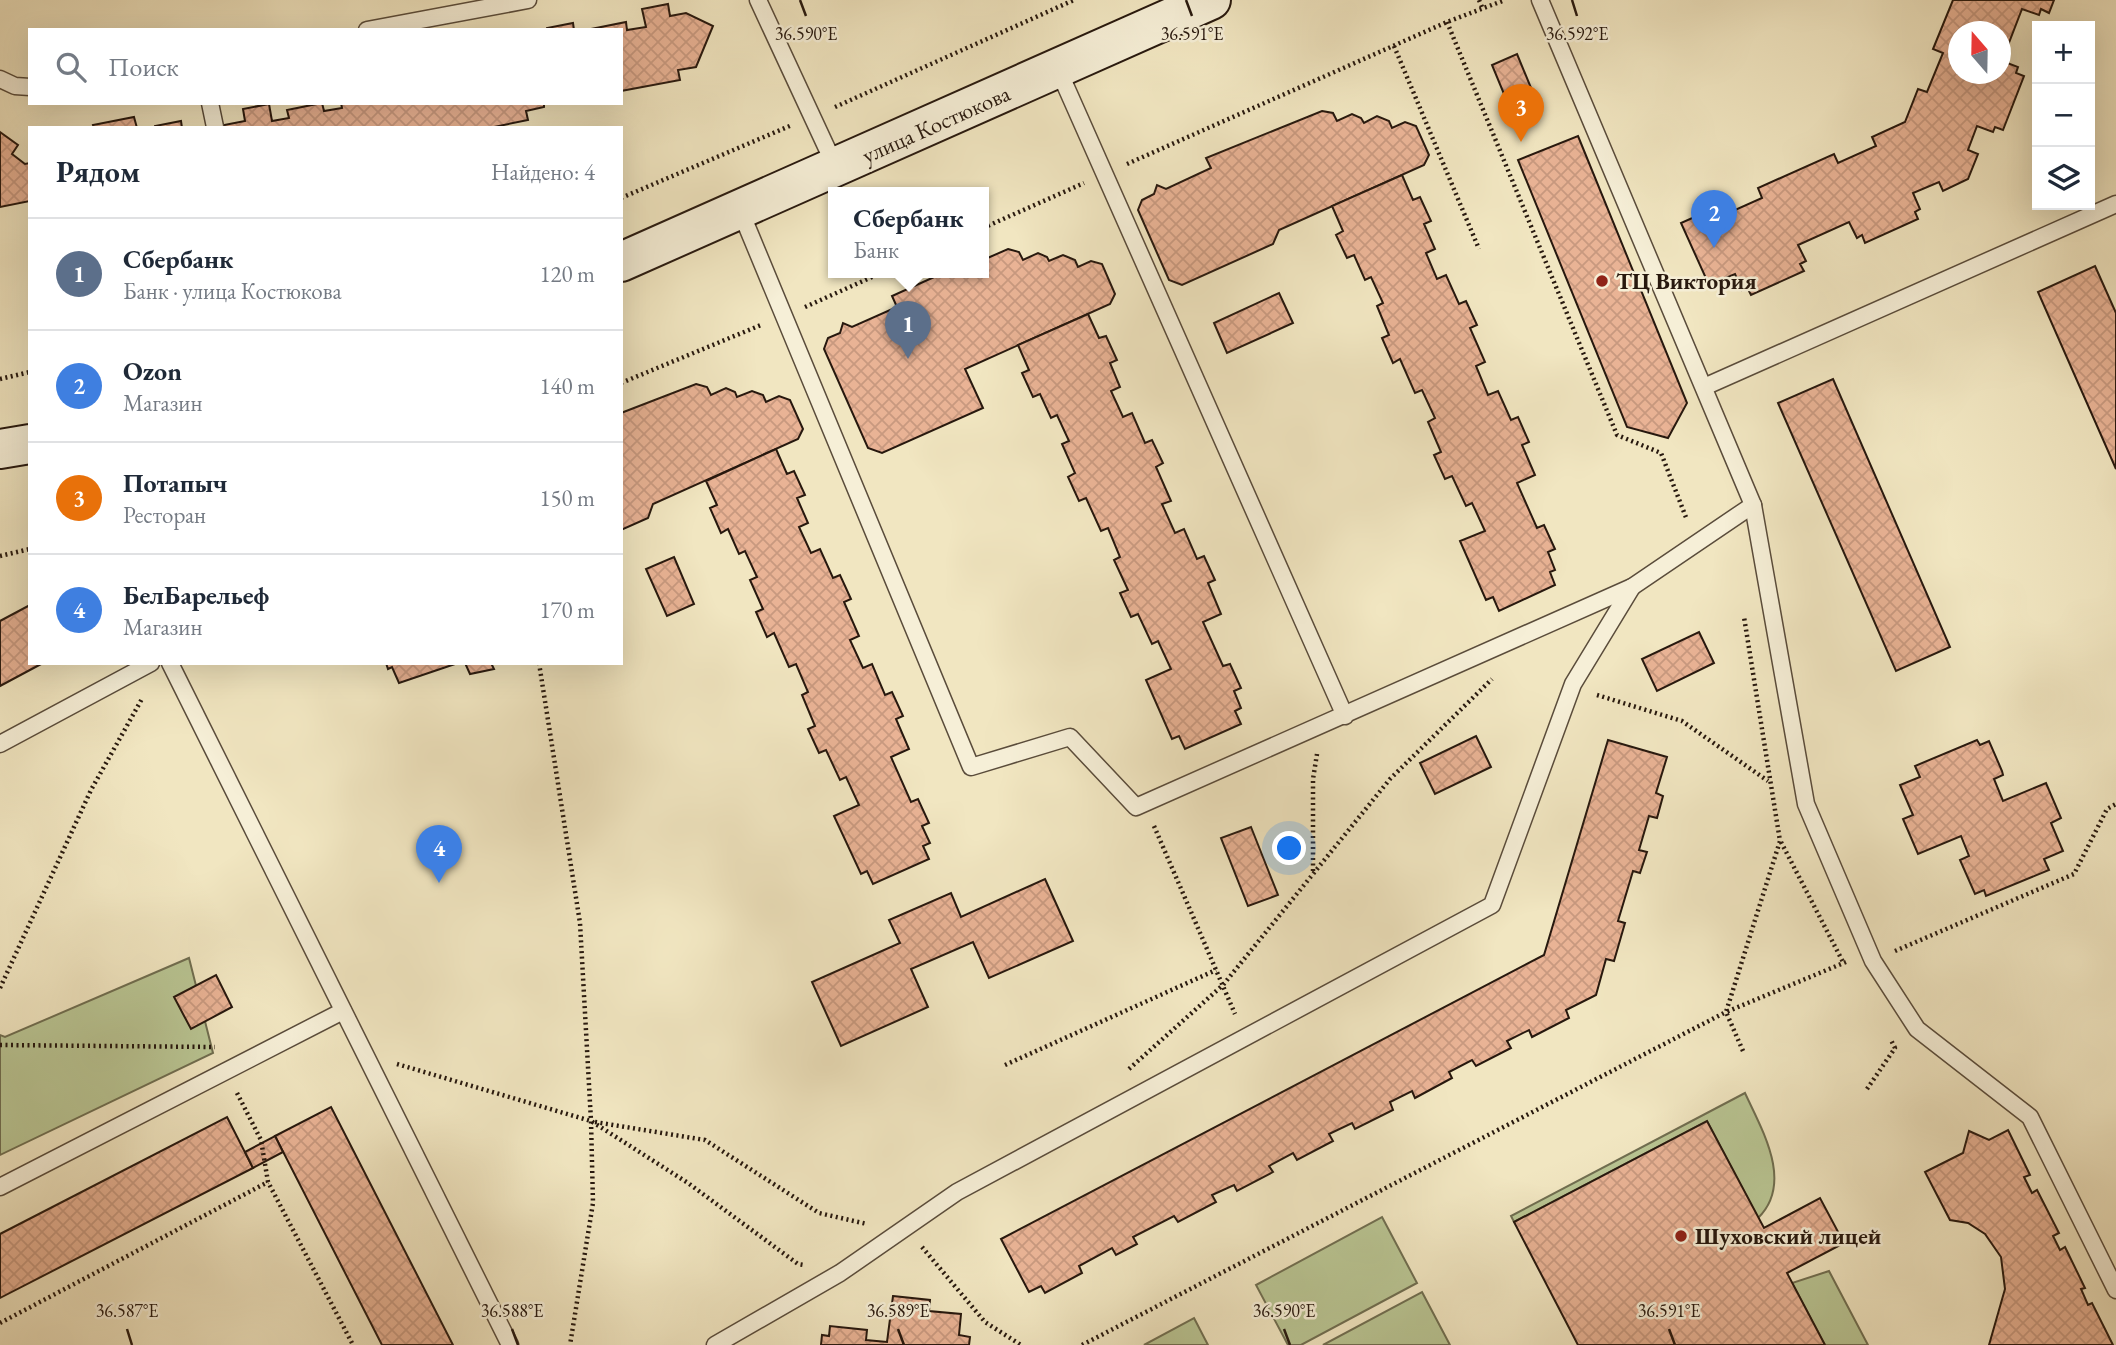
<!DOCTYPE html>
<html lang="ru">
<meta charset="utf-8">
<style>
:root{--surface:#fff;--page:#f6f6f7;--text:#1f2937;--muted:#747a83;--line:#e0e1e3;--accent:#b45309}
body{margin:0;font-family:"EB Garamond",serif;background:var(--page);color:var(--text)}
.controls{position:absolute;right:21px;top:21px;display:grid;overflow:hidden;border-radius:0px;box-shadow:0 7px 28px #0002}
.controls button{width:63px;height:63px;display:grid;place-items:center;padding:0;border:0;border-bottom:2px solid var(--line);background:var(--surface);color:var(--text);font:35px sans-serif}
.compass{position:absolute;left:1948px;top:21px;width:63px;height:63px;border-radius:50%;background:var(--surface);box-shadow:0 7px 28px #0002;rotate:340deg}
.you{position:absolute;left:1290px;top:849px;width:24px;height:24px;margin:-18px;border:5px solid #fff;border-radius:50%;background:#1a73e8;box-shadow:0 0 0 10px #1a73e833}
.badge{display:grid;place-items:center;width:46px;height:46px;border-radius:50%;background:var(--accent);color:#fff;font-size:23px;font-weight:700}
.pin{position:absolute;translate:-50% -58px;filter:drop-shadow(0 2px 4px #0008)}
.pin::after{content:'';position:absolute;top:37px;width:24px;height:21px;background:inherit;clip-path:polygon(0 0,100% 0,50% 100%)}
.popup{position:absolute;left:828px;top:187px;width:161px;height:91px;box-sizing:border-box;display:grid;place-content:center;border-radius:0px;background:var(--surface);filter:drop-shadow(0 2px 5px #0005);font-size:23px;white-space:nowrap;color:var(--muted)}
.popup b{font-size:26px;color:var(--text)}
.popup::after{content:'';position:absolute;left:50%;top:100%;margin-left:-14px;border:14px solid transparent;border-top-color:var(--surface)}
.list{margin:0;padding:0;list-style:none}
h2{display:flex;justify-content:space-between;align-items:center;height:91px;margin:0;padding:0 28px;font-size:30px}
h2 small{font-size:23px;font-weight:400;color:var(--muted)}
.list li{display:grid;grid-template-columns:46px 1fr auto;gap:21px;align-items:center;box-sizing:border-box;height:112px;padding:0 28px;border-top:2px solid var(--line)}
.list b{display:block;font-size:26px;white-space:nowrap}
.list p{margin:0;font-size:23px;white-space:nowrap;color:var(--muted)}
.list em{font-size:23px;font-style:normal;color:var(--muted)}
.icon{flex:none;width:38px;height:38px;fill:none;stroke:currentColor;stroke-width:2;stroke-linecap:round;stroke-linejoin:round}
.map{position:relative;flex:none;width:2116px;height:1345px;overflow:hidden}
.search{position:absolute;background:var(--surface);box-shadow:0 7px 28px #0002;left:28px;top:28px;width:595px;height:77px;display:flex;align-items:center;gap:18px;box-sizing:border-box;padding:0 24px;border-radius:0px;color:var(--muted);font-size:26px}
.panel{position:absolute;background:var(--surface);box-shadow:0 7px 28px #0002;left:28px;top:126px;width:595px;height:539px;border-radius:0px}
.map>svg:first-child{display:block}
.green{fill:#b9c593;stroke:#706e50;stroke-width:2}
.building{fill:url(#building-cross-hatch);stroke:#27180e;stroke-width:2;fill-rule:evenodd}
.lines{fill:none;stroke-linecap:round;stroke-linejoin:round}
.lane-casing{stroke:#5a4c3b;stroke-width:19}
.secondary-casing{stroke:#27180e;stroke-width:42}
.path{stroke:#27180e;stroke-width:4.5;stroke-dasharray:2 3.5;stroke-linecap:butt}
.lane{stroke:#f6efd7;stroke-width:16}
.secondary{stroke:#f6efd7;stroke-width:38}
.ticks{fill:none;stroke:#27180e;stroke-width:2.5}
.poi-dot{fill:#8f2418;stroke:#f6efd7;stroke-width:2.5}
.labels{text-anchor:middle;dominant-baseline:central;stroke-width:5;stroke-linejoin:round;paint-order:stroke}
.street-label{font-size:23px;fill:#27180e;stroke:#f6efd7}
.poi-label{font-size:23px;font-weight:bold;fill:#27180e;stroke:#f6efd7;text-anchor:start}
.ticks-label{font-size:18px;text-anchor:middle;fill:#27180e;stroke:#f6efd7;stroke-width:5;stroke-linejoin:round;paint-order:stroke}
</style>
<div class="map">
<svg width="2116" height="1345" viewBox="0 0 2116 1345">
<defs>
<pattern id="building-cross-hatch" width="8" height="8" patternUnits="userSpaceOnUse" patternTransform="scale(1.75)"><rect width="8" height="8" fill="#e9b395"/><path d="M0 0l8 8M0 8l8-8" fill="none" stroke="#c8997f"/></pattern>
</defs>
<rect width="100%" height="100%" fill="#f1e6c1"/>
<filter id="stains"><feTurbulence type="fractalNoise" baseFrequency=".00286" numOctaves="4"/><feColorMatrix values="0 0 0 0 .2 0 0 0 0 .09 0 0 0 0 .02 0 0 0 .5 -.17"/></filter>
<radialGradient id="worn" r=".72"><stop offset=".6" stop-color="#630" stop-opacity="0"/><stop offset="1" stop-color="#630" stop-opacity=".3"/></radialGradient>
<g class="green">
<polygon points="189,958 213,1053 0,1155 0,1035 5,1037"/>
<path d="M1745,1093C1762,1130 1794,1183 1758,1218L1707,1121L1514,1222L1511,1216Z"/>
<polygon points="1382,1217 1417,1283 1301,1345 1288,1345 1256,1285"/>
<polygon points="1829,1271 1868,1345 1825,1345 1792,1283"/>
<polygon points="1422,1292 1450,1345 1323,1345"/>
<polygon points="1194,1318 1208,1345 1144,1345"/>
</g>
<g class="building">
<path d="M1953,0H2054L2049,13L2041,9L2039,15L2022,9L2002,61L2018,67L2016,73L2024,76L2003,130L1995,127L1993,132L1977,126L1968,150L1978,154L1968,179L1943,191L1939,182L1913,193L1920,209L1915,212L1918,219L1865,243L1862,235L1857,238L1849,222L1798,245L1806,261L1800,264L1804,271L1751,295L1747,287L1742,290L1735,274L1709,285L1681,223L1719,206L1724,215L1762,198L1758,188L1834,154L1838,163L1876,146L1872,137L1905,122L1918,89L1927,92L1943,53L1933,49ZM1958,32H2000V74H1958Z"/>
<polygon points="668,4 670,16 686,13 713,26 696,67 678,70 680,80 621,91 621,30 591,29 626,22 627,30 646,27 642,9"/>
<polygon points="573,23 574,30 547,30 547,28"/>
<polygon points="1517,54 1536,100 1511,111 1492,65"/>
<polygon points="322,103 324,111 342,108 341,103 544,103 544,107 526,111 528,120 489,128 209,128 245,121 243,109 269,104 272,121 289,118 287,110"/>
<polygon points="1322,111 1333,113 1337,121 1352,114 1361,118 1364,123 1377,116 1389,121 1392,128 1405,122 1416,126 1429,155 1424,165 1279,230 1273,244 1182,285 1169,280 1138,210 1142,200 1154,194 1157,185 1166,189 1211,168 1206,158"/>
<polygon points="134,117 137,128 94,128 93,125"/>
<polygon points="181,121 182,128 155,128 155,126"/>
<polygon points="0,132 18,145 12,154 25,164 30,163 30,201 0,207"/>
<polygon points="1578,136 1687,403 1668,438 1627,427 1518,160"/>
<polygon points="1402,175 1413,200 1420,197 1431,221 1424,224 1435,249 1426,253 1437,279 1446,275 1459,304 1466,301 1477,325 1470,328 1485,362 1476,366 1488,395 1498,391 1511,420 1518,417 1529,442 1522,445 1535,475 1517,483 1537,528 1544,525 1555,549 1548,552 1555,570 1550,572 1555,585 1499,611 1493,597 1486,600 1460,541 1485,531 1472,503 1466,506 1452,476 1445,479 1434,455 1441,452 1428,422 1435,418 1422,390 1415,393 1400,359 1393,363 1382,338 1389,335 1377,306 1383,303 1371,277 1365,280 1354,255 1347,258 1336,235 1343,231 1332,206"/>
<polygon points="1008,249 1019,252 1023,260 1038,253 1047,257 1049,261 1063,255 1075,260 1078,267 1091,261 1102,264 1115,294 1110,304 965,369 983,408 882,453 868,448 824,349 828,338 840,333 843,323 852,327 897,307 892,296 943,273 983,273 983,260"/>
<polygon points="2095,266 2116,313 2116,469 2038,292"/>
<polygon points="1279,293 1293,323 1227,353 1214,323"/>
<polygon points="1088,314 1099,338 1106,336 1117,360 1110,363 1120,387 1111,391 1123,417 1132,413 1145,443 1152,440 1163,463 1156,467 1171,501 1162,504 1175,533 1184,529 1197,559 1204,556 1215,580 1208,583 1221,614 1203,622 1223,666 1230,664 1241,688 1234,691 1241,708 1235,711 1241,724 1185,749 1179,736 1172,739 1146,680 1171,669 1158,641 1152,644 1138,614 1131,617 1120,593 1128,590 1114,560 1120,557 1108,528 1101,531 1086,498 1079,501 1068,477 1075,473 1062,444 1069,441 1057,415 1051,418 1040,394 1033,397 1022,373 1029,370 1018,345"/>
<polygon points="1833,379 1950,647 1896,671 1778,403"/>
<polygon points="696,384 707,387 711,395 726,388 735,392 737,397 752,391 763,395 766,402 779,396 790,400 803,429 798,439 653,504 648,518 621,530 621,413"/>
<polygon points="776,449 787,474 794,471 805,495 797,498 808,523 799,527 811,553 820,549 833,578 840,575 851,599 844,602 859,636 850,640 863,668 872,664 885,695 892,692 903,716 896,719 909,749 891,757 911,802 918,799 929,823 922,826 930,843 923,846 929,859 873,884 867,871 861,874 834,816 859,805 846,777 840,780 826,750 819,753 808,729 815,726 802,695 808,692 796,664 789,667 774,633 767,637 756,612 763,609 750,580 757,577 745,551 739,554 728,529 721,533 710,508 717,505 706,481"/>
<polygon points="674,557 694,604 667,616 646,569"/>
<polygon points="30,605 30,663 43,663 0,686 0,621"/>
<polygon points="1699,632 1714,663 1657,691 1642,659"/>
<polygon points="386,663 458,663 399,683 392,667 388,669"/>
<polygon points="465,663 491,663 494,669 470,674"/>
<polygon points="1476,736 1491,767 1435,794 1420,763"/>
<polygon points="1608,740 1667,757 1656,793 1663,796 1657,818 1649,816 1639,850 1647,852 1640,873 1633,871 1618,921 1625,923 1614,961 1606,959 1596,995 1566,1010 1569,1018 1532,1037 1529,1030 1507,1041 1511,1048 1476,1066 1472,1060 1449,1072 1452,1078 1415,1098 1412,1091 1390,1102 1393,1110 1355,1129 1352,1123 1329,1134 1333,1141 1297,1160 1293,1153 1269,1166 1273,1172 1237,1191 1234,1185 1212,1195 1216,1202 1178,1222 1174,1216 1133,1237 1137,1244 1116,1255 1112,1248 1079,1266 1082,1273 1045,1293 1041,1286 1029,1292 1001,1239 1544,955"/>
<polygon points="1977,740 1980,745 1989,741 2002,771 2003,775 1994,779 2003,801 2046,783 2061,818 2051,823 2063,851 2044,859 2049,870 1986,896 1984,890 1975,894 1960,860 1969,856 1961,836 1918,854 1903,819 1913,815 1900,785 1920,777 1915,766"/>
<polygon points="1251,827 1278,895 1248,906 1221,838"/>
<polygon points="1045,879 1073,941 989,978 973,942 911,969 928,1007 841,1046 812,982 900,943 889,920 951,893 961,917"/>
<polygon points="216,975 232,1007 191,1029 174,997"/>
<polygon points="331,1107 453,1345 382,1345 275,1136"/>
<polygon points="227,1117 253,1168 0,1298 0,1234"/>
<polygon points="1707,1121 1764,1228 1820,1198 1844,1243 1787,1273 1825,1345 1578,1345 1514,1222"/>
<polygon points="2008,1130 2030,1175 2024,1177 2032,1193 2037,1190 2059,1233 2053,1236 2060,1250 2065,1247 2085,1288 2081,1289 2088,1305 2092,1303 2113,1345 1989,1345 2005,1289 2001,1257 1985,1234 1968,1223 1950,1220 1925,1172 1963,1153 1969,1131 1989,1140"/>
<polygon points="275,1136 283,1152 253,1168 245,1152"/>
<polygon points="893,1296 930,1300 929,1311 961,1314 959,1335 970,1337 969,1345 821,1345 822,1335 829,1336 830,1326 867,1330 866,1340 887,1342"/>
</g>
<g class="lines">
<g class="lane-casing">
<g id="lane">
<polyline points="758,0 836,168"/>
<polyline points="367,30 528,0"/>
<polyline points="1058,69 1345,716"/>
<polyline points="0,79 15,86 30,87"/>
<polyline points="210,103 215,127"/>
<polyline points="740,210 971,767 1070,737 1136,807 1632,587 1753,505 1540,0"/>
<polyline points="1704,387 2116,204"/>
<polyline points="1753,505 1806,804 1873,961 1917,1029 2030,1117 2116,1290"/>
<polyline points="170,663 510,1345"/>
<polyline points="0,744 151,663"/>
<polyline points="0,1187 343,1011"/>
<polyline points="715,1345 840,1273 957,1192 1492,905 1573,684 1632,587"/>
</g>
</g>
<g class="secondary-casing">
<g id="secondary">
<polyline points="621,262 1211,0"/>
<polyline points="0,449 30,444"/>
</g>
</g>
<g class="path">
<polyline points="1479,0 1482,7"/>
<polyline points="1447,22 1617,435 1661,453 1687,520"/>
<polyline points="1394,46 1479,249"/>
<polyline points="835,107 1074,0"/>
<polyline points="1127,164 1447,22 1505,0"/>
<polyline points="621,198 792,125"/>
<polyline points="983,228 1084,183"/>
<polyline points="805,307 881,273"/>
<polyline points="0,379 30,372"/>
<polyline points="621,383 761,325"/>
<polyline points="0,556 30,549"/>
<polyline points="539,663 580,923 591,1121 593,1203 570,1345"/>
<polyline points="1597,695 1682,721 1768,781"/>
<polyline points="1154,826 1235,1014"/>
<polyline points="1781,842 1843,962"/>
<polyline points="1313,871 1313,779 1317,754"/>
<polyline points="1895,951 2074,874 2107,809 2116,804"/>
<polyline points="0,988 91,790 143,697"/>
<polyline points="0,1045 215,1047"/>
<polyline points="1743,1051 1726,1012 1846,962"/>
<polyline points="397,1064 591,1121 688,1183 798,1264 804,1265"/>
<polyline points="1005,1065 1216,970"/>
<polyline points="1129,1069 1223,985 1390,779 1492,679"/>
<polyline points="1867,1089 1895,1048 1891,1040"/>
<polyline points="237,1093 261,1140 268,1182 353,1345"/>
<polyline points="595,1122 705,1140 819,1213 867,1224"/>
<polyline points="922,1247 985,1322 1021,1345"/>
<polyline points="0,1323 268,1182"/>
<polyline points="1082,1345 1726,1012 1780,841 1744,617"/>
</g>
<use href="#lane" class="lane"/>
<use href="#secondary" class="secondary"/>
</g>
<path class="ticks" d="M800,0L806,16M1186,0L1192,16M1572,0L1577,16M127,1329L132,1345M512,1329L518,1345M898,1329L904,1345M1284,1329L1290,1345M1669,1329L1675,1345"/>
<g class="poi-dot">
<circle cx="1602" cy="281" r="7"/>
<circle cx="1681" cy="1236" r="7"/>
</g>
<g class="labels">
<g class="street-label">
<text transform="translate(936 124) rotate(-24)">улица Костюкова</text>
</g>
<g class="poi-label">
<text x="1616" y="281">ТЦ Виктория</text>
<text x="1695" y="1236">Шуховский лицей</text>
</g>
</g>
<g class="ticks-label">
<text x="806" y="40">36.590°E</text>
<text x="1192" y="40">36.591°E</text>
<text x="1577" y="40">36.592°E</text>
<text x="127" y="1317">36.587°E</text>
<text x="512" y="1317">36.588°E</text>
<text x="898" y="1317">36.589°E</text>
<text x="1284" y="1317">36.590°E</text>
<text x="1669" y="1317">36.591°E</text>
</g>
<rect width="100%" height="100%" filter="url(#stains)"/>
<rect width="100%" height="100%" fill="url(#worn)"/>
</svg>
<div class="controls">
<button>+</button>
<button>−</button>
<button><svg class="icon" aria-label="layers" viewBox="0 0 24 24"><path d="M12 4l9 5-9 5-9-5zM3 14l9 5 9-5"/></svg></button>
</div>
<svg class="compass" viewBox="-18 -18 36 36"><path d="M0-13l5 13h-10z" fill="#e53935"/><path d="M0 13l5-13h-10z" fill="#747a83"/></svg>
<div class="you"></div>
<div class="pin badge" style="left:908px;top:359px;background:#5c6f8a">1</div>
<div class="popup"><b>Сбербанк</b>Банк</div>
<div class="pin badge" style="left:1714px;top:248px;background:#3f7fe0">2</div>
<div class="pin badge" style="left:1521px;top:142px;background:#e8710a">3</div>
<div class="pin badge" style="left:439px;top:883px;background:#3f7fe0">4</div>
<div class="search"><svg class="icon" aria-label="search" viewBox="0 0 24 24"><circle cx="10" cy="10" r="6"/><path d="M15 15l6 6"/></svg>Поиск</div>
<section class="panel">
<h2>Рядом<small>Найдено: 4</small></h2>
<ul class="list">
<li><span class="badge" style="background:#5c6f8a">1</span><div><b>Сбербанк</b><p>Банк · улица Костюкова</p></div><em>120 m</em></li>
<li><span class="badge" style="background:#3f7fe0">2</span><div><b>Ozon</b><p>Магазин</p></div><em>140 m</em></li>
<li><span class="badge" style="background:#e8710a">3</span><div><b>Потапыч</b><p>Ресторан</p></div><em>150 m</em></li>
<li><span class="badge" style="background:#3f7fe0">4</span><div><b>БелБарельеф</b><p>Магазин</p></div><em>170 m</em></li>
</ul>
</section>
</div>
